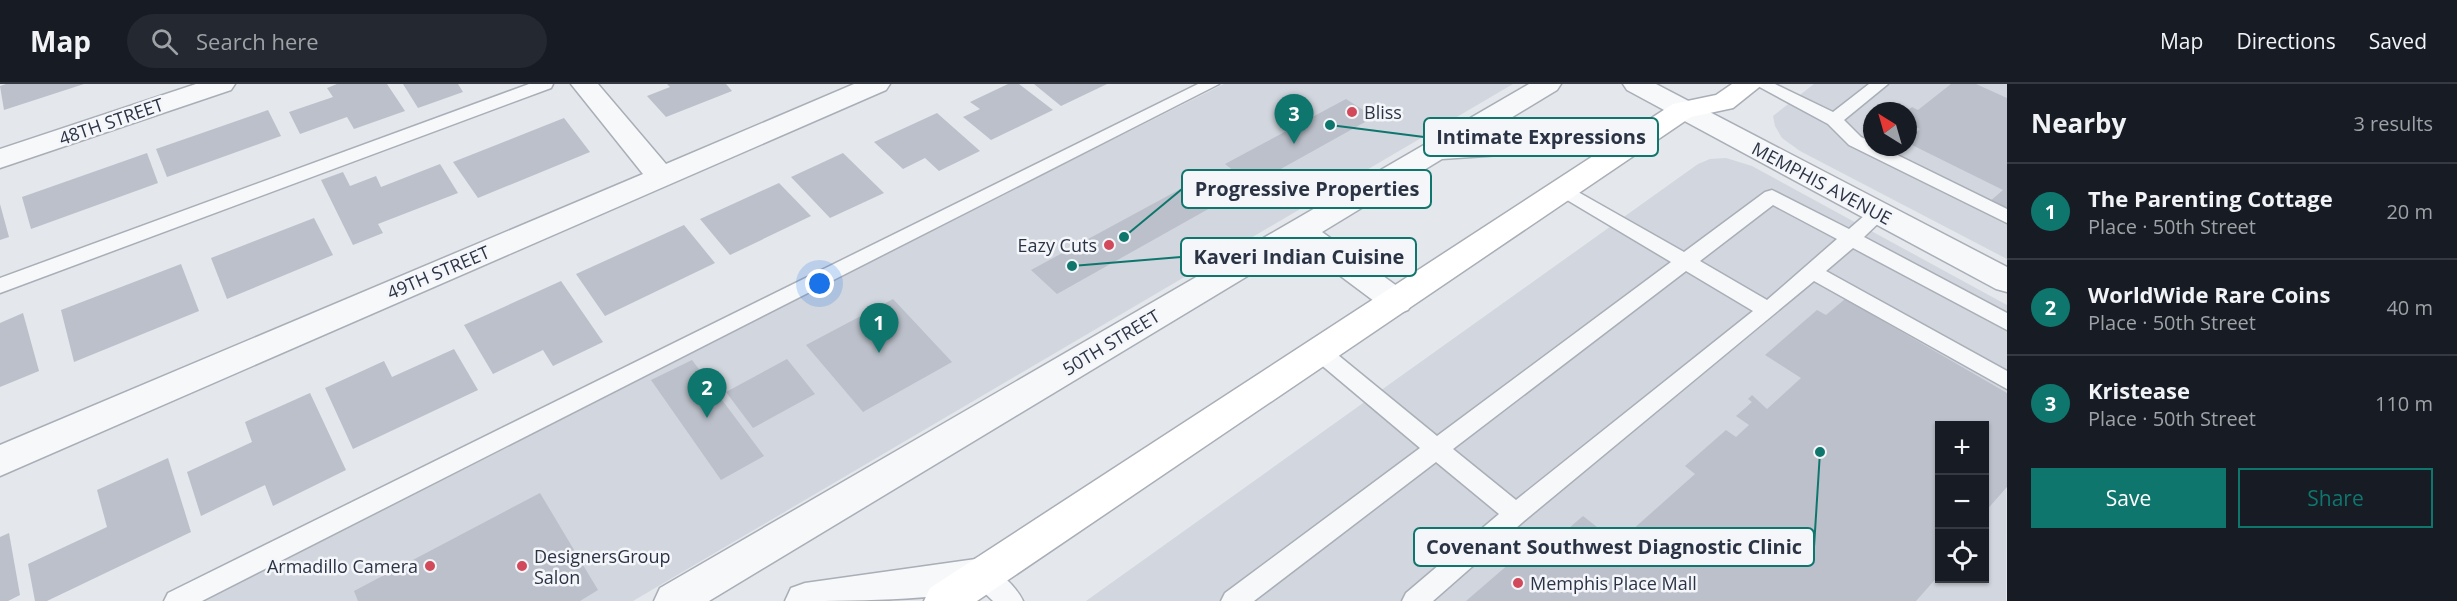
<!DOCTYPE html>
<meta charset="utf-8">
<style>
:root{--surface:#171b24;--page:#242831;--text:#f1f3f6;--muted:#9ea1a6;--line:#363941;--accent:#0f766e}
body{margin:0;font-family:"Open Sans",sans-serif;background:var(--page);color:var(--text)}
.controls{position:absolute;right:18px;bottom:18px;display:grid;overflow:hidden;border-radius:0px;box-shadow:0 2px 4px #0004}
.controls button{width:54px;height:54px;display:grid;place-items:center;padding:0;border:0;border-bottom:2px solid var(--line);background:var(--surface);color:var(--text);font:30px sans-serif}
.compass{position:absolute;left:1863px;top:18px;width:54px;height:54px;border-radius:50%;background:var(--surface);box-shadow:0 2px 4px #0004;rotate:323deg}
.you{position:absolute;left:820px;top:200px;width:21px;height:21px;margin:-15px;border:4px solid #fff;border-radius:50%;background:#1a73e8;box-shadow:0 0 0 9px #1a73e833}
.badge{display:grid;place-items:center;width:39px;height:39px;border-radius:50%;background:var(--accent);color:#fff;font-size:20px;font-weight:700}
.pin{position:absolute;translate:-50% -50px;filter:drop-shadow(0 2px 3px #0008)}
.pin::after{content:'';position:absolute;top:32px;width:21px;height:18px;background:inherit;clip-path:polygon(0 0,100% 0,50% 100%)}
.list{margin:0;padding:0;list-style:none}
h2{display:flex;justify-content:space-between;align-items:center;height:78px;margin:0;padding:0 24px;font-size:26px}
h2 small{font-size:20px;font-weight:400;color:var(--muted)}
.list li{display:grid;grid-template-columns:39px 1fr auto;gap:18px;align-items:center;box-sizing:border-box;height:96px;padding:0 24px;border-top:2px solid var(--line)}
.list b{display:block;font-size:22px;white-space:nowrap}
.list p{margin:0;font-size:20px;white-space:nowrap;color:var(--muted)}
.list em{font-size:20px;font-style:normal;color:var(--muted)}
.actions{display:flex;gap:12px;padding:18px 24px}
.actions a{flex:1;padding:14px 0;border:2px solid var(--accent);border-radius:0px;text-align:center;font-size:21px;color:var(--accent)}
.actions .main{background:var(--accent);color:#fff}
.icon{flex:none;width:33px;height:33px;fill:none;stroke:currentColor;stroke-width:2;stroke-linecap:round;stroke-linejoin:round}
.map{position:relative;flex:none;width:2007px;height:517px;overflow:hidden}
header{display:flex;align-items:center;gap:36px;box-sizing:border-box;height:84px;padding:0 30px;background:var(--surface);border-bottom:2px solid var(--line)}
header strong{font-size:28px}
nav{display:flex;gap:33px;margin-inline-start:auto;font-size:21px}
.search{width:420px;height:54px;background:var(--page);display:flex;align-items:center;gap:15px;box-sizing:border-box;padding:0 21px;border-radius:33px;color:var(--muted);font-size:22px}
main{display:flex}
aside{flex:1;background:var(--surface)}
.map>svg:first-child{display:block}
.built{fill:#d2d6de;fill-rule:evenodd}
.building{fill:#bbc0ca}
.lines{fill:none;stroke-linecap:round;stroke-linejoin:round}
.service-casing{stroke:#a9aeb7;stroke-width:3}
.minor-casing{stroke:#a9aeb7;stroke-width:3}
.tertiary-casing{stroke:#a9aeb7;stroke-width:3}
.secondary-casing{stroke:#a9aeb7;stroke-width:3}
.service{fill:#f7f8fa;fill-rule:evenodd}
.minor{fill:#f7f8fa;fill-rule:evenodd}
.tertiary{fill:#f7f8fa;fill-rule:evenodd}
.secondary{fill:#fff;fill-rule:evenodd}
.poi-dot{fill:#d1495b;stroke:#f4f6f9;stroke-width:2}
.labels{text-anchor:middle;dominant-baseline:central;stroke-width:5;stroke-linejoin:round;paint-order:stroke}
.poi-label{font-size:18px;fill:#2b3445;stroke:#f4f6f9;text-anchor:start}
.street-label{font-size:18px;fill:#2b3445;stroke:#f4f6f9}
.leader{fill:none;stroke:#0f766e;stroke-width:2}
.callout-dot{fill:#0f766e;stroke:#f4f6f9;stroke-width:2}
.callout{fill:#f4f6f9;stroke:#0f766e;stroke-width:2}
.callout-label{font-size:20px;text-anchor:middle;font-weight:bold;fill:#2b3445}
</style>
<header>
<strong>Map</strong>
<div class="search"><svg class="icon" aria-label="search" viewBox="0 0 24 24"><circle cx="10" cy="10" r="6"/><path d="M15 15l6 6"/></svg>Search here</div>
<nav><a>Map</a><a>Directions</a><a>Saved</a></nav>
</header>
<main>
<div class="map">
<svg width="2007" height="517" viewBox="0 0 2007 517">
<rect width="100%" height="100%" fill="#e4e7ec"/>
<g class="built">
<polygon points="1224,0 1513,0 633,517 193,517"/>
<path d="M1814,0H2007V175L1800,67L1782,54L1775,42L1773,32ZM1872,27H1908V63H1872Z"/>
<path d="M1726,74L1752,82L2007,221L2006,517H1086L1698,80L1710,75ZM1940,342H1984V494H1940Z"/>
</g>
<g class="building">
<polygon points="6,0 84,0 4,26 0,2"/>
<polygon points="337,0 387,0 405,27 354,45 347,33 300,50 289,28 333,13 327,4"/>
<polygon points="403,0 458,0 463,8 418,24"/>
<polygon points="667,0 726,0 732,7 666,33 647,12 670,3"/>
<polygon points="1008,0 1019,0 1053,26 991,56 963,33 980,25 970,18"/>
<polygon points="1034,0 1107,0 1061,22"/>
<polygon points="1951,0 1976,0 2007,14 2007,128 1988,119 2003,106 1908,59 1908,55 1920,45 1908,39 1908,26 1912,23 1918,26"/>
<polygon points="1346,15 1374,33 1252,101 1225,80"/>
<polygon points="268,26 281,52 167,93 156,65"/>
<polygon points="937,29 980,67 939,87 925,74 903,85 874,58"/>
<polygon points="564,34 590,68 478,114 453,78"/>
<polygon points="147,69 158,99 31,145 22,113"/>
<polygon points="843,69 884,109 830,134 791,93"/>
<polygon points="440,80 458,109 378,140 383,149 353,161 321,96 343,88 350,102 376,92 381,103"/>
<polygon points="1208,90 1235,110 1057,210 1031,186"/>
<polygon points="779,99 811,132 730,171 700,135"/>
<polygon points="0,120 9,153 0,156"/>
<polygon points="314,134 333,171 227,215 211,174"/>
<polygon points="684,141 715,179 605,232 576,190"/>
<polygon points="181,180 199,227 74,278 61,226"/>
<polygon points="561,197 603,258 553,282 543,266 493,290 464,241"/>
<polygon points="893,215 952,278 863,328 806,261"/>
<polygon points="1845,215 2007,309 2007,403 1984,429 1984,342 1940,342 1940,490 1916,517 1466,517 1517,473 1527,480 1583,432 1616,458 1631,447 1695,390 1685,382 1726,346 1736,353 1749,341 1736,332 1752,318 1748,315 1752,311 1767,325 1801,294 1765,271 1817,226 1826,231"/>
<polygon points="23,229 39,287 0,303 0,239"/>
<polygon points="454,265 478,306 353,365 325,304 384,277 392,293"/>
<polygon points="787,275 815,310 753,344 726,308"/>
<polygon points="692,276 764,372 721,396 651,296"/>
<polygon points="310,309 346,386 273,422 265,401 201,432 187,388 252,358 245,338"/>
<polygon points="168,374 191,448 47,517 35,517 28,480 107,443 97,406"/>
<polygon points="540,409 598,506 580,517 358,517 354,507"/>
<polygon points="9,449 20,511 8,517 0,517 0,453"/>
</g>
<g class="lines">
<g class="service-casing">
<g id="service">
<polygon points="529,0 553,0 551,4 0,209 0,194"/>
<polygon points="1198,0 1219,0 202,517 164,517 168,509"/>
<polygon points="1754,0 1775,0 1833,28 1869,0 1888,0 1844,36 1861,53 1872,58 1872,63 1881,63 2007,125 2007,139 1849,61 1828,40"/>
<path d="M1564,100L1684,168L1765,108L1772,106L1849,145L1872,125H1886L1888,130L1864,153L2007,229V246L1853,164L1826,187L2007,287V305L1814,197L1524,437L1433,517H1402L1406,509L1499,430L1436,378L1254,517H1221L1225,509L1420,364L1313,274L1309,268L1313,262L1320,260L1327,262L1437,352L1671,178L1557,110L1555,106L1557,102ZM1773,121L1837,155L1767,216L1700,177ZM1686,187L1753,227L1516,416L1453,365Z"/>
<path d="M983,480C998,486 1016,502 1023,517H993L974,499L971,491L974,483Z"/>
</g>
</g>
<g class="minor-casing">
<g id="minor">
<polygon points="196,0 235,0 231,6 0,84 0,65"/>
<polygon points="571,0 598,0 666,80 854,0 890,0 886,6 0,392 0,361 643,90"/>
<polygon points="1529,0 1561,0 1557,6 1476,55 1644,43 1654,46 1658,52 1654,58 1644,61 1442,75 1322,148 1408,210 1413,218 1408,226 1397,230 1386,226 1299,161 709,517 654,517 660,504"/>
<path d="M983,474L997,479L1003,491L997,503C934,517 851,517 785,517L791,504L805,499Z"/>
</g>
</g>
<g class="tertiary-casing">
<polygon id="tertiary" points="1623,0 1656,0 2007,183 2007,208 1996,205 1627,6"/>
</g>
<g class="secondary-casing">
<polygon id="secondary" points="1732,0 1763,0 1733,24 1691,33 977,517 924,517 930,504 1673,20 1716,11"/>
</g>
<use href="#service" class="service"/>
<use href="#minor" class="minor"/>
<use href="#tertiary" class="tertiary"/>
<use href="#secondary" class="secondary"/>
</g>
<g class="poi-dot">
<circle cx="1352" cy="28" r="6"/>
<circle cx="1109" cy="161" r="6"/>
<circle cx="430" cy="482" r="6"/>
<circle cx="522" cy="482" r="6"/>
<circle cx="1518" cy="499" r="6"/>
</g>
<g class="labels">
<g class="poi-label">
<text x="1364" y="28">Bliss</text>
<text x="1097" y="161" text-anchor="end">Eazy Cuts</text>
<text x="534" y="472">DesignersGroup<tspan x="534" dy="21">Salon</tspan></text>
<text x="418" y="482" text-anchor="end">Armadillo Camera</text>
<text x="1530" y="499">Memphis Place Mall</text>
</g>
<g class="street-label">
<text transform="translate(111 37) rotate(-19)">48TH STREET</text>
<text transform="translate(1822 99) rotate(28)">MEMPHIS AVENUE</text>
<text transform="translate(438 188) rotate(-23)">49TH STREET</text>
<text transform="translate(1111 258) rotate(-31)">50TH STREET</text>
</g>
</g>
<path class="leader" d="M1330 41L1424 53M1124 153L1182 105M1072 182L1181 173M1820 368L1814 463"/>
<g class="callout-dot">
<circle cx="1330" cy="41" r="6"/>
<circle cx="1124" cy="153" r="6"/>
<circle cx="1072" cy="182" r="6"/>
<circle cx="1820" cy="368" r="6"/>
</g>
<g class="callout">
<rect x="1424" y="34" width="234" height="38" rx="6"/>
<rect x="1182" y="86" width="249" height="38" rx="6"/>
<rect x="1181" y="154" width="235" height="38" rx="6"/>
<rect x="1414" y="444" width="400" height="38" rx="6"/>
</g>
<g class="callout-label">
<text x="1541" y="60">Intimate Expressions</text>
<text x="1307" y="112">Progressive Properties</text>
<text x="1299" y="180">Kaveri Indian Cuisine</text>
<text x="1614" y="470">Covenant Southwest Diagnostic Clinic</text>
</g>
</svg>
<div class="controls">
<button>+</button>
<button>−</button>
<button><svg class="icon" aria-label="locate" viewBox="0 0 24 24"><circle cx="12" cy="12" r="6"/><path d="M12 2v4M12 18v4M2 12h4M18 12h4"/></svg></button>
</div>
<svg class="compass" viewBox="-18 -18 36 36"><path d="M0-13l5 13h-10z" fill="#e53935"/><path d="M0 13l5-13h-10z" fill="#9ea1a6"/></svg>
<div class="you"></div>
<div class="pin badge" style="left:879px;top:269px">1</div>
<div class="pin badge" style="left:707px;top:334px">2</div>
<div class="pin badge" style="left:1294px;top:60px">3</div>
</div>
<aside>
<h2>Nearby<small>3 results</small></h2>
<ul class="list">
<li><span class="badge">1</span><div><b>The Parenting Cottage</b><p>Place · 50th Street</p></div><em>20 m</em></li>
<li><span class="badge">2</span><div><b>WorldWide Rare Coins</b><p>Place · 50th Street</p></div><em>40 m</em></li>
<li><span class="badge">3</span><div><b>Kristease</b><p>Place · 50th Street</p></div><em>110 m</em></li>
</ul>
<div class="actions"><a class="main">Save</a><a>Share</a></div>
</aside>
</main>
